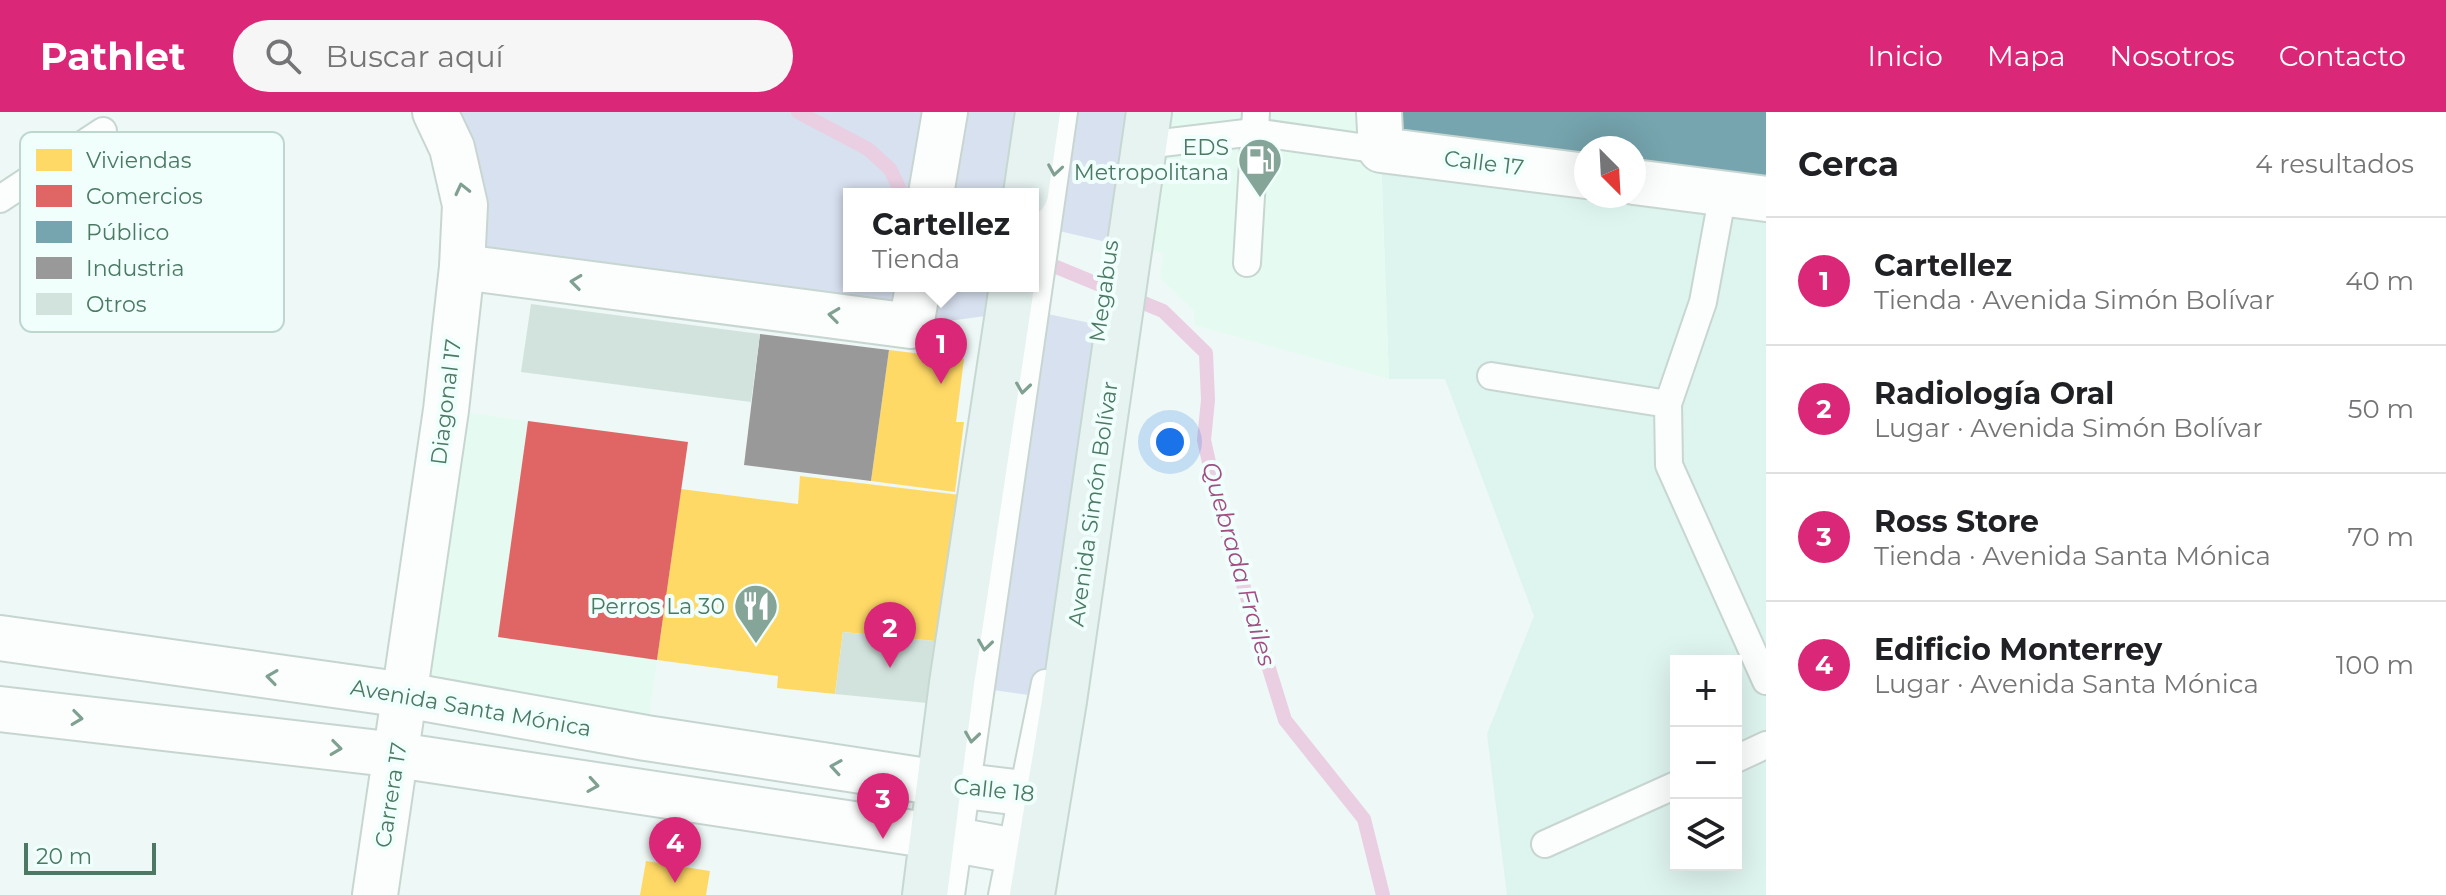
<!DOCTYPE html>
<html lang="es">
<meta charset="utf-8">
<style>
:root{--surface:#fff;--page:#f6f6f6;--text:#202124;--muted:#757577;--line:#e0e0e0;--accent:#db2777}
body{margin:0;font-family:Montserrat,sans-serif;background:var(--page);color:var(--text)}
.controls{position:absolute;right:24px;bottom:24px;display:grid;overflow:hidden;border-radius:0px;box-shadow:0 8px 32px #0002}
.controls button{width:72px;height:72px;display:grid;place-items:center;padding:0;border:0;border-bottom:2px solid var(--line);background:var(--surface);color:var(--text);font:40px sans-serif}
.compass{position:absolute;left:1574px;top:24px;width:72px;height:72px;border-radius:50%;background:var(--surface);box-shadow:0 8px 32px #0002;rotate:156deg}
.scale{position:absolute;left:24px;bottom:20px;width:132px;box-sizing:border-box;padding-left:8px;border:4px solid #4b7964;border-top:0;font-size:22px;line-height:28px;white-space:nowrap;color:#4b7964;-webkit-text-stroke:6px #f0fffc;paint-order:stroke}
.you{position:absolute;left:1170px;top:330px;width:28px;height:28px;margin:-20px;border:6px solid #fff;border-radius:50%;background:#1a73e8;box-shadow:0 0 0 12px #1a73e833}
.badge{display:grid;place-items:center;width:52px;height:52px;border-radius:50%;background:var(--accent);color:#fff;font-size:26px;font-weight:700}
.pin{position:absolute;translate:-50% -66px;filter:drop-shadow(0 2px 4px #0008)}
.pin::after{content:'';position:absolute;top:42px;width:28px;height:24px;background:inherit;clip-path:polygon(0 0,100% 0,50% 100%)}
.popup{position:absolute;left:843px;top:76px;width:196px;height:104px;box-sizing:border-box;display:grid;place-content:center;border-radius:0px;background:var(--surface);filter:drop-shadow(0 2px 6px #0005);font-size:26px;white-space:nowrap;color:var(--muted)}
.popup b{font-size:30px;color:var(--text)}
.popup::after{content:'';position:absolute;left:50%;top:100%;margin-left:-16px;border:16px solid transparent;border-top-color:var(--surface)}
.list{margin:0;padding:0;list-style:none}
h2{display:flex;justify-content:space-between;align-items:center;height:104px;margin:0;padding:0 32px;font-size:34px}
h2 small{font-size:26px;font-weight:400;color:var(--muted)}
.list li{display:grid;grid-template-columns:52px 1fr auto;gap:24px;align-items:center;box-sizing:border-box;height:128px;padding:0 32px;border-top:2px solid var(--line)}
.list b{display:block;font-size:30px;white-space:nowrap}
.list p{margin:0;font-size:26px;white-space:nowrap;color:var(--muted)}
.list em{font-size:26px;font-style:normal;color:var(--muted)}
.icon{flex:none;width:44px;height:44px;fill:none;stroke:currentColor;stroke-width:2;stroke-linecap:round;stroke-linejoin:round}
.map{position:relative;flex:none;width:1766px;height:783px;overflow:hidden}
header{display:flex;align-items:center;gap:48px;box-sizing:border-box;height:112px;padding:0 40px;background:var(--accent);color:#fff}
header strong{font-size:38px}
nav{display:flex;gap:44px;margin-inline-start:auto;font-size:28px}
.search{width:560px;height:72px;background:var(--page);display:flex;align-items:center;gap:20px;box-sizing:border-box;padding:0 28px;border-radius:44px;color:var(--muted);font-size:30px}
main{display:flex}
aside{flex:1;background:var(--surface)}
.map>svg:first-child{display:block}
.residential{fill:#def4ee;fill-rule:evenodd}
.commercial{fill:#e5fbf1}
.green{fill:#d8e1f0}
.homes{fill:#ffd966}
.shops{fill:#e06666}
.public{fill:#76a5af}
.industry{fill:#999}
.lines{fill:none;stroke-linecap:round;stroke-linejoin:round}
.stream{stroke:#eacee2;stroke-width:14}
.building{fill:#d2e3dd}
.lane-casing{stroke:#c8d6d1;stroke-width:30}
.street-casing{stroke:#c8d6d1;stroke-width:48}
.secondary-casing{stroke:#c7d5d1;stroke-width:48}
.primary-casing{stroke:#c7d7d1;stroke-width:48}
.lane{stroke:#fcfefe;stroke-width:26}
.street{stroke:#fcfefe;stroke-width:44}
.secondary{stroke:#fcfefe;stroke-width:44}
.primary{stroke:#e6f3f1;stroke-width:44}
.oneway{stroke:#80a192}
.labels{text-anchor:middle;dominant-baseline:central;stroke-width:8;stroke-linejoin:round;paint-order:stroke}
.poi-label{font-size:22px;fill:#4b7964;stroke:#f0fffc;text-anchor:end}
.street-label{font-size:22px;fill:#4b7964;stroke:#f0fffc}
.water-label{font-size:24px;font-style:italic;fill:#a24d84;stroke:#f0fffc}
.key{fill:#f0fffc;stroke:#bed7ce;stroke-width:2}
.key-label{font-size:22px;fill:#4b7964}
</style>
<header>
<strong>Pathlet</strong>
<div class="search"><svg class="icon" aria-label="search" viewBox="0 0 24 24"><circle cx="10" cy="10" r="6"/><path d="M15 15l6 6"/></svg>Buscar aquí</div>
<nav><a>Inicio</a><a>Mapa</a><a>Nosotros</a><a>Contacto</a></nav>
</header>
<main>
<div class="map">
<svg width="1766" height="783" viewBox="0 0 1766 783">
<rect width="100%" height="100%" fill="#eef8f6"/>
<path class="residential" d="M1381,38L1586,84L1766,87V783H1507L1487,622L1534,504L1445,267H1389ZM1676,549H1736V753H1676Z"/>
<g class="commercial">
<polygon points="1149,0 1379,0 1389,267 1194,213 1194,199 1160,166 1163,141 1131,135"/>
<polygon points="446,298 688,330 646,626 405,583"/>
</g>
<g class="green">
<polygon points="435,0 1038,0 1026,82 849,82 849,174 1012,174 1008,201 911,214 462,155"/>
<polygon points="1064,0 1127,0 1111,131 1046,116"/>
<polygon points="1034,199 1099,213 1043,585 979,576"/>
</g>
<g class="homes">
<polygon points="889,238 964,247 956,310 964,310 955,380 871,369"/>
<polygon points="800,364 969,384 944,530 843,520 835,582 777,576 778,564 657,548 681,377 798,392"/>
<polygon points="646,749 710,759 706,783 640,783"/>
</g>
<polygon class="shops" points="528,309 688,330 657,548 498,525"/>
<polygon class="public" points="1379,0 1766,0 1766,87 1634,70 1634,36 1586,36 1586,64 1381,38"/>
<polygon class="industry" points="760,222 889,238 871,369 744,353"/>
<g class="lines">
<g class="stream">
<polyline points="798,0 868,37 890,57 902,82"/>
<polyline points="1037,147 1163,199 1206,241 1208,288 1204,328 1219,395 1285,608 1364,707 1383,783"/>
</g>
</g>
<g class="building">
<polygon points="531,192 760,222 751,290 521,260"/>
<polygon points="843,520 944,530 937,592 835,582"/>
</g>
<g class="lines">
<g class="lane-casing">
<g id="lane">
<polyline points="1145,33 1254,20 1381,38"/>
<polyline points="1723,81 1703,190 1668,292 1669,353 1766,569"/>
<polyline points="0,87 103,19"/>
<polyline points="1247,151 1256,0"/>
<polyline points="1491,264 1668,292"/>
<polyline points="1736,647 1766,633"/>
<polyline points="1545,732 1676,673"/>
<polyline points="951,783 1064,0"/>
<polyline points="1002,783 1045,571"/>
</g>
</g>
<g class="street-casing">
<g id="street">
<polyline points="1379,0 1381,38 1586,64"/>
<polyline points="1634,70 1766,87"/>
<polyline points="931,82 945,0"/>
<polyline points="462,155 911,214 918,174"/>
<polyline points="375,783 446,298 462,155 465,93 452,36 435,0"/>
</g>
</g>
<g class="secondary-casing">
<g id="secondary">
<polyline points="0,526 405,583 646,626 940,671 1047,684"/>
<polyline points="0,597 397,643 933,724 1038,743"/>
</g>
</g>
<g class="primary-casing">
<g id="primary">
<polyline points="1026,82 1038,0"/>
<polyline points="925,783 952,571 1012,174"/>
<polyline points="1032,783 1064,589 1149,0"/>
</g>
</g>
<use href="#lane" class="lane"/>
<use href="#street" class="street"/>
<use href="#secondary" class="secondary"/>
<use href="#primary" class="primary"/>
</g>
<defs><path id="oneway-chevron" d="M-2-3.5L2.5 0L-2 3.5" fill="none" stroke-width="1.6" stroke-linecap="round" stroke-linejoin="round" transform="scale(2)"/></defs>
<g class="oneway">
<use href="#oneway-chevron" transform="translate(1055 58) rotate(99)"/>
<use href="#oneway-chevron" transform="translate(462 77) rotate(-103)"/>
<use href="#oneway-chevron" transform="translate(576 170) rotate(-173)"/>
<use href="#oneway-chevron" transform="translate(834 203) rotate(-173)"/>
<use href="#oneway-chevron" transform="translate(1023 276) rotate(98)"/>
<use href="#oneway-chevron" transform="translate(985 533) rotate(98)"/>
<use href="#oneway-chevron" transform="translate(272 565) rotate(-172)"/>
<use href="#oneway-chevron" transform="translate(77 606) rotate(7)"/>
<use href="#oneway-chevron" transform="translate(972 625) rotate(98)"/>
<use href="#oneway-chevron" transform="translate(336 636) rotate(7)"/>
<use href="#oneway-chevron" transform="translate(836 655) rotate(-171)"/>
<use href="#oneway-chevron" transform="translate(593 673) rotate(9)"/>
</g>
<defs>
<g id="fuel-pin" transform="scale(2.3)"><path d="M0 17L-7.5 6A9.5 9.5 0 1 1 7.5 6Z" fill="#84a597" stroke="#f0fffc"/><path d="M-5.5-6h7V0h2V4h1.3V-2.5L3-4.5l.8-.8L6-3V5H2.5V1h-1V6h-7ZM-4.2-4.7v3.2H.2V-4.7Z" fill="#fff"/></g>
<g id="restaurant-pin" transform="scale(2.3)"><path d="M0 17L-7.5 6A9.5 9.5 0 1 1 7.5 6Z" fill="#84a597" stroke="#f0fffc"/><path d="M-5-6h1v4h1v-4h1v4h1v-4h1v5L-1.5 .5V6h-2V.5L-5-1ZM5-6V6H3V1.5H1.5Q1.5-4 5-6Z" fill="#fff"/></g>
</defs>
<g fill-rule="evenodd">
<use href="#fuel-pin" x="1260" y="48"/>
<use href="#restaurant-pin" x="756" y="494"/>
</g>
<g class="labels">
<g class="poi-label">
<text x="1229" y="35">EDS<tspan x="1229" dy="25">Metropolitana</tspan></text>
<text x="725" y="494">Perros La 30</text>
</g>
<g class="street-label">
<text transform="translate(1484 51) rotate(7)">Calle 17</text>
<text transform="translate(1104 179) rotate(-82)">Megabus</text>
<text transform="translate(446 290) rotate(-83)">Diagonal 17</text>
<text transform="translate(1093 392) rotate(-82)">Avenida Simón Bolívar</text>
<text transform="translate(471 596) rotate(10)">Avenida Santa Mónica</text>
<text transform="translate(994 678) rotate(6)">Calle 18</text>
<text transform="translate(391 683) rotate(-81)">Carrera 17</text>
</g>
<g class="water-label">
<text transform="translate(1239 452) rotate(74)">Quebrada Frailes</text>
</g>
</g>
<rect x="20" y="20" width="264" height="200" rx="12" class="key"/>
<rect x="36" y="37" width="36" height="22" fill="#ffd966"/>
<rect x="36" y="73" width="36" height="22" fill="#e06666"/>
<rect x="36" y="109" width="36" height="22" fill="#76a5af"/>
<rect x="36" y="145" width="36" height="22" fill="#999"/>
<rect x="36" y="181" width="36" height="22" fill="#d2e3dd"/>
<g class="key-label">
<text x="86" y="56">Viviendas</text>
<text x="86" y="92">Comercios</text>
<text x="86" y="128">Público</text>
<text x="86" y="164">Industria</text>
<text x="86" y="200">Otros</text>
</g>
</svg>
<div class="controls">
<button>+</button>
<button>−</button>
<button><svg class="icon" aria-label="layers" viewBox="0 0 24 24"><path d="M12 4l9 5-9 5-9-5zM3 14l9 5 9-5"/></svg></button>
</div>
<svg class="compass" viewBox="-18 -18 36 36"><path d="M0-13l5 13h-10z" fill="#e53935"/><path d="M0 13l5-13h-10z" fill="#757577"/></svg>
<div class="scale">20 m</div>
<div class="you"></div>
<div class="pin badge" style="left:941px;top:272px">1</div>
<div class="popup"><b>Cartellez</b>Tienda</div>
<div class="pin badge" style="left:890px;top:556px">2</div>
<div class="pin badge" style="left:883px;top:727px">3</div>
<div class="pin badge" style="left:675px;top:771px">4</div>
</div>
<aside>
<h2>Cerca<small>4 resultados</small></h2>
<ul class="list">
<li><span class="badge">1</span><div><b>Cartellez</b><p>Tienda · Avenida Simón Bolívar</p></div><em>40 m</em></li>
<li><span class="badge">2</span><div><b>Radiología Oral</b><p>Lugar · Avenida Simón Bolívar</p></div><em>50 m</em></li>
<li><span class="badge">3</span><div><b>Ross Store</b><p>Tienda · Avenida Santa Mónica</p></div><em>70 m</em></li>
<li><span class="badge">4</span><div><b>Edificio Monterrey</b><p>Lugar · Avenida Santa Mónica</p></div><em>100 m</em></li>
</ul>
</aside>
</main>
